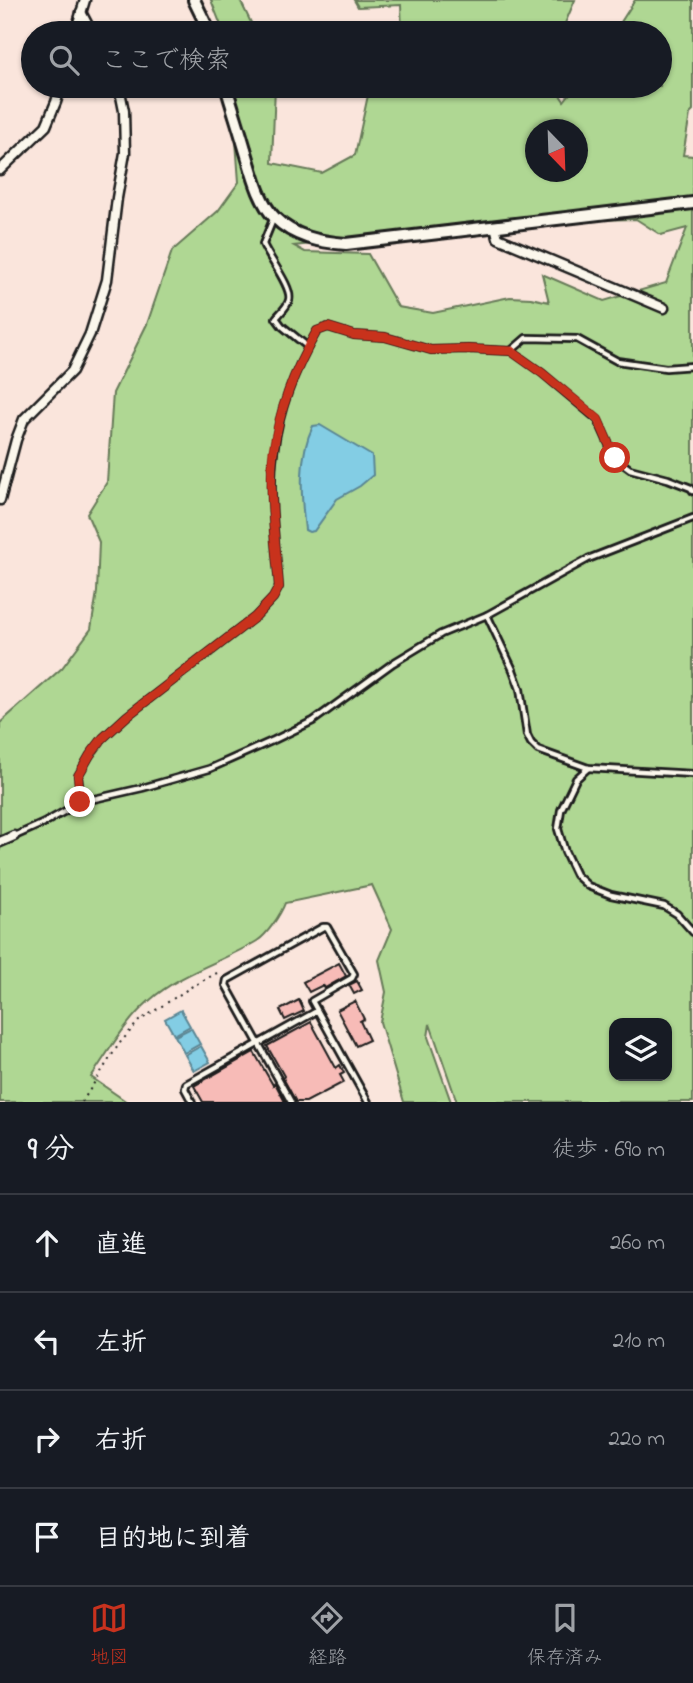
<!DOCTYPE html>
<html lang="ja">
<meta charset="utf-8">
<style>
:root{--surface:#171b24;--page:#242831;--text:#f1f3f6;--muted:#9ea1a6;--line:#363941;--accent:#c8321e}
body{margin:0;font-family:"Indie Flower","Klee One",sans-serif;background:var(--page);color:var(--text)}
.controls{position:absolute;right:21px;bottom:21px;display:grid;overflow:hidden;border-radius:14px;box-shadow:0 2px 5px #0004}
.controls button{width:63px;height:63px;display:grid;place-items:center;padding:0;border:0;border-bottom:2px solid var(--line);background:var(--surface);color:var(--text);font:35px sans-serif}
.compass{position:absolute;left:525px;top:119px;width:63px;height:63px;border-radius:50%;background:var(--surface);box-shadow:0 2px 5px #0004;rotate:157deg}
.stop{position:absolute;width:21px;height:21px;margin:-16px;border:5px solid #c8321e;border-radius:50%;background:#fff}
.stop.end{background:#c8321e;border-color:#fff;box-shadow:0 2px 7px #0008}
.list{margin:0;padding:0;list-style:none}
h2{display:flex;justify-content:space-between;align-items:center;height:91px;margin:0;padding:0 28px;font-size:30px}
h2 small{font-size:23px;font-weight:400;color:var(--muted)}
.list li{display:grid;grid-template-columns:46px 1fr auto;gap:21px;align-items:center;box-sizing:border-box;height:98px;padding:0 28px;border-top:2px solid var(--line)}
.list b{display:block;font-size:26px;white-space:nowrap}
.list em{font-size:23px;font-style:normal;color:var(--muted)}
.icon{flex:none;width:38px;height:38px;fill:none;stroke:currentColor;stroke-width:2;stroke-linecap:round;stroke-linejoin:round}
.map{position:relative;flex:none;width:693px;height:1102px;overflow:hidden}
.search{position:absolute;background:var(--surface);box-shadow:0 2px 5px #0004;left:21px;right:21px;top:21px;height:77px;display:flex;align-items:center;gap:18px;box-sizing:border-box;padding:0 24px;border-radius:38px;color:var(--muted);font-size:26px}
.sheet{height:483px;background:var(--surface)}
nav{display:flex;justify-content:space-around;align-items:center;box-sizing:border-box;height:98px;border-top:2px solid var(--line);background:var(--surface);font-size:19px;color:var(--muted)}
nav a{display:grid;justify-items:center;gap:4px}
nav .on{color:var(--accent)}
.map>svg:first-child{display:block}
.green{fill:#afd793;stroke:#667a58;stroke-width:2;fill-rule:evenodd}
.water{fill:#83cde4;stroke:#5a8694;stroke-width:2}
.building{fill:#f7bbb7;stroke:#1c1c1c;stroke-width:2}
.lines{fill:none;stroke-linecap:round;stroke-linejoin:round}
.service-casing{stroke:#1c1c1c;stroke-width:10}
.minor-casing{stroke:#1c1c1c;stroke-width:13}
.secondary-casing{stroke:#1c1c1c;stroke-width:16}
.path{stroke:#1c1c1c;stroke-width:2;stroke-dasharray:2 5;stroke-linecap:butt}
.service{stroke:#fbf7ec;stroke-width:4.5}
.minor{stroke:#fbf7ec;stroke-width:8}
.secondary{stroke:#fbf7ec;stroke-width:10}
.route{stroke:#c8321e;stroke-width:9}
</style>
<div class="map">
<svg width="693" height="1102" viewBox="0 0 693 1102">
<rect width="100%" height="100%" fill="#fae5dc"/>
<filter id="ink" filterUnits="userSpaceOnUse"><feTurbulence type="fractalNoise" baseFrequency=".0143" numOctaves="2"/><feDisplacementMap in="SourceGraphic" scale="14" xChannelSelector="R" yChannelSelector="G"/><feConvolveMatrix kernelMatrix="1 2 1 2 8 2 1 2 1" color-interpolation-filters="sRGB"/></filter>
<g filter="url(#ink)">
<g class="green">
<polygon points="211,0 240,0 256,33 224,33"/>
<polygon points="354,0 575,0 561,33 402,33 401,5 358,7"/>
<path d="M635,0H693V111L690,114L683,155L693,156V1102H457L430,1024L428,1037L451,1102H404L380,1022L386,992L379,960L392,929L372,885L285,903C281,914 267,935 257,941C222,962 180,973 149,1001C125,1022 109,1051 91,1077L127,1102H0V723L62,668L91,629L97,592L99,542L87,514L107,482L113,393L147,324L172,251L218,211L239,182L232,86H275L272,163L322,173L355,155L370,86H554L564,101L576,86H660V33H614ZM536,130H578V172H536ZM636,219L661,235L687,228L666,283L604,301L542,274L549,302L531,298L510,297L433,313L398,307L368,254L305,252L294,246L507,222ZM614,1023H667V1076H614Z"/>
</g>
<g class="water">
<path d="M320,425L372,456L373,475L360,486L337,499L314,531L309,532L305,530C301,497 298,456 313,426Z"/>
<polygon points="181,1010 190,1026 174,1035 165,1019"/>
<polygon points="191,1028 200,1044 184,1053 175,1036"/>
<polygon points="201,1046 210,1062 194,1071 185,1055"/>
</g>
<g class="building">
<polygon points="339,963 346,976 325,988 323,985 309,992 303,982"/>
<polygon points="357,981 362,990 354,994 349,985"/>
<polygon points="299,1000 304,1011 285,1020 280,1010"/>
<polygon points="355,1001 364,1019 360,1021 369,1040 356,1046 337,1010"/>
<polygon points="311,1022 336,1068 340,1065 344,1073 340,1075 344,1082 306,1102 296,1102 283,1078 284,1076 267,1046"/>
<polygon points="254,1052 273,1085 275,1083 285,1102 203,1102 194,1086"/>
</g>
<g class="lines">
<g class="service-casing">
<g id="service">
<path d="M274,217L263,244C268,257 293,288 289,300C288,306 280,313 276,318L282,326L308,347"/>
<polyline points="511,351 526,338 577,339 617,361 666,368 693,366"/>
<polyline points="487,615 513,670 520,689 527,735 531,743 538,750 588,768 693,774"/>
<polyline points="588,768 576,779 561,810 558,829 565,852 576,875 588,886 611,895 664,906 677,914 693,932"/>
<path d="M81,802L78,776L90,755L103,738L127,716L255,617L273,598L279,587C276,543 268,496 274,452C279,410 296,367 317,331L328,327L354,335L385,337L431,350L468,349L511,351L542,373L598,420L615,458L630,469L668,479L691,488L693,491"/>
<polyline points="15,836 44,823 81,802 142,788 209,769 274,740 313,721 393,663 441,634 487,615 588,559 693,518"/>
<polyline points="192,1102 185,1089 186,1084 317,1011"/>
<polyline points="291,1102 226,985 227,980 323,927 327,927 354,974 352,978 312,1001 368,1102"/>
</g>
</g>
<g class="minor-casing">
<g id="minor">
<polyline points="81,12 92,33"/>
<polyline points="75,33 85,0"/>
<polyline points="0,170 46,126 56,102 61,86"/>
<polyline points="495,226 498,238 664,308"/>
<polyline points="0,500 16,440 24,419 72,371 90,334 107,280 117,198 125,153 124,111 119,86"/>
<polyline points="0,842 14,836"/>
</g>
</g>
<g class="secondary-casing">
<g id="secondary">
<polyline points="194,0 210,33"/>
<path d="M226,86C232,107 239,128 245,149C252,171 258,201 275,218C294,237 320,242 346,244L693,203"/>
</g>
</g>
<polyline class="path" points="82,1102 119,1044 139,1021 191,987 217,973"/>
<use href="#service" class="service"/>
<use href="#minor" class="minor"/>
<use href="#secondary" class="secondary"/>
</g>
</g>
<g class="lines" filter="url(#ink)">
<path class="route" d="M80,802L78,776L90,755L103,738L127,716L255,617L273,598L279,587C276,543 268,496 273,452C279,410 296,367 317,331L328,327L354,335L385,337L431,350L468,349L511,351L542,373L598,419L615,458"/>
</g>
</svg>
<div class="controls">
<button><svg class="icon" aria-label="layers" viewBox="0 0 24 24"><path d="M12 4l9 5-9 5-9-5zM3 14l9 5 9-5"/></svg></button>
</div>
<svg class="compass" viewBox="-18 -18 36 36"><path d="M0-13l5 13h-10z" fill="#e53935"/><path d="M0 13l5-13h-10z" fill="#9ea1a6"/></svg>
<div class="stop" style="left:615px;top:458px"></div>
<div class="stop end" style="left:80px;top:802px"></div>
<div class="search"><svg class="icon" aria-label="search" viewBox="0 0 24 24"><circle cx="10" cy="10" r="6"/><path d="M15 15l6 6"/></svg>ここで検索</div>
</div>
<section class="sheet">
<h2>9 分<small>徒歩 · 690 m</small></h2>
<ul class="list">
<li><svg class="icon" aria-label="ahead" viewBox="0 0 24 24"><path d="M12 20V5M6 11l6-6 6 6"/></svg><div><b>直進</b></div><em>260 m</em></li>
<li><svg class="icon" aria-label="left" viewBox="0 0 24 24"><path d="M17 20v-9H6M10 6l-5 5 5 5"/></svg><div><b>左折</b></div><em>210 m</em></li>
<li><svg class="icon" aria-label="right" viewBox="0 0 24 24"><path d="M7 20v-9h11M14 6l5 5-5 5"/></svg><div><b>右折</b></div><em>220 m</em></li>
<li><svg class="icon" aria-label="arrive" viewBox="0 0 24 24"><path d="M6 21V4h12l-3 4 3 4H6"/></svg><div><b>目的地に到着</b></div></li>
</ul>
</section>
<nav>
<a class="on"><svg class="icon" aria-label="map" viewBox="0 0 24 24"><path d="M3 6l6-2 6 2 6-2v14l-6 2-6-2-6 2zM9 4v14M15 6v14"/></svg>地図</a>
<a><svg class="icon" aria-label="directions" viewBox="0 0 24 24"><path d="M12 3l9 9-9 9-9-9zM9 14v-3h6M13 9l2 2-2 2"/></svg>経路</a>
<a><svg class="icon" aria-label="saved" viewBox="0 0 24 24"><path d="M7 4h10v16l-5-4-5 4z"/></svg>保存済み</a>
</nav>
